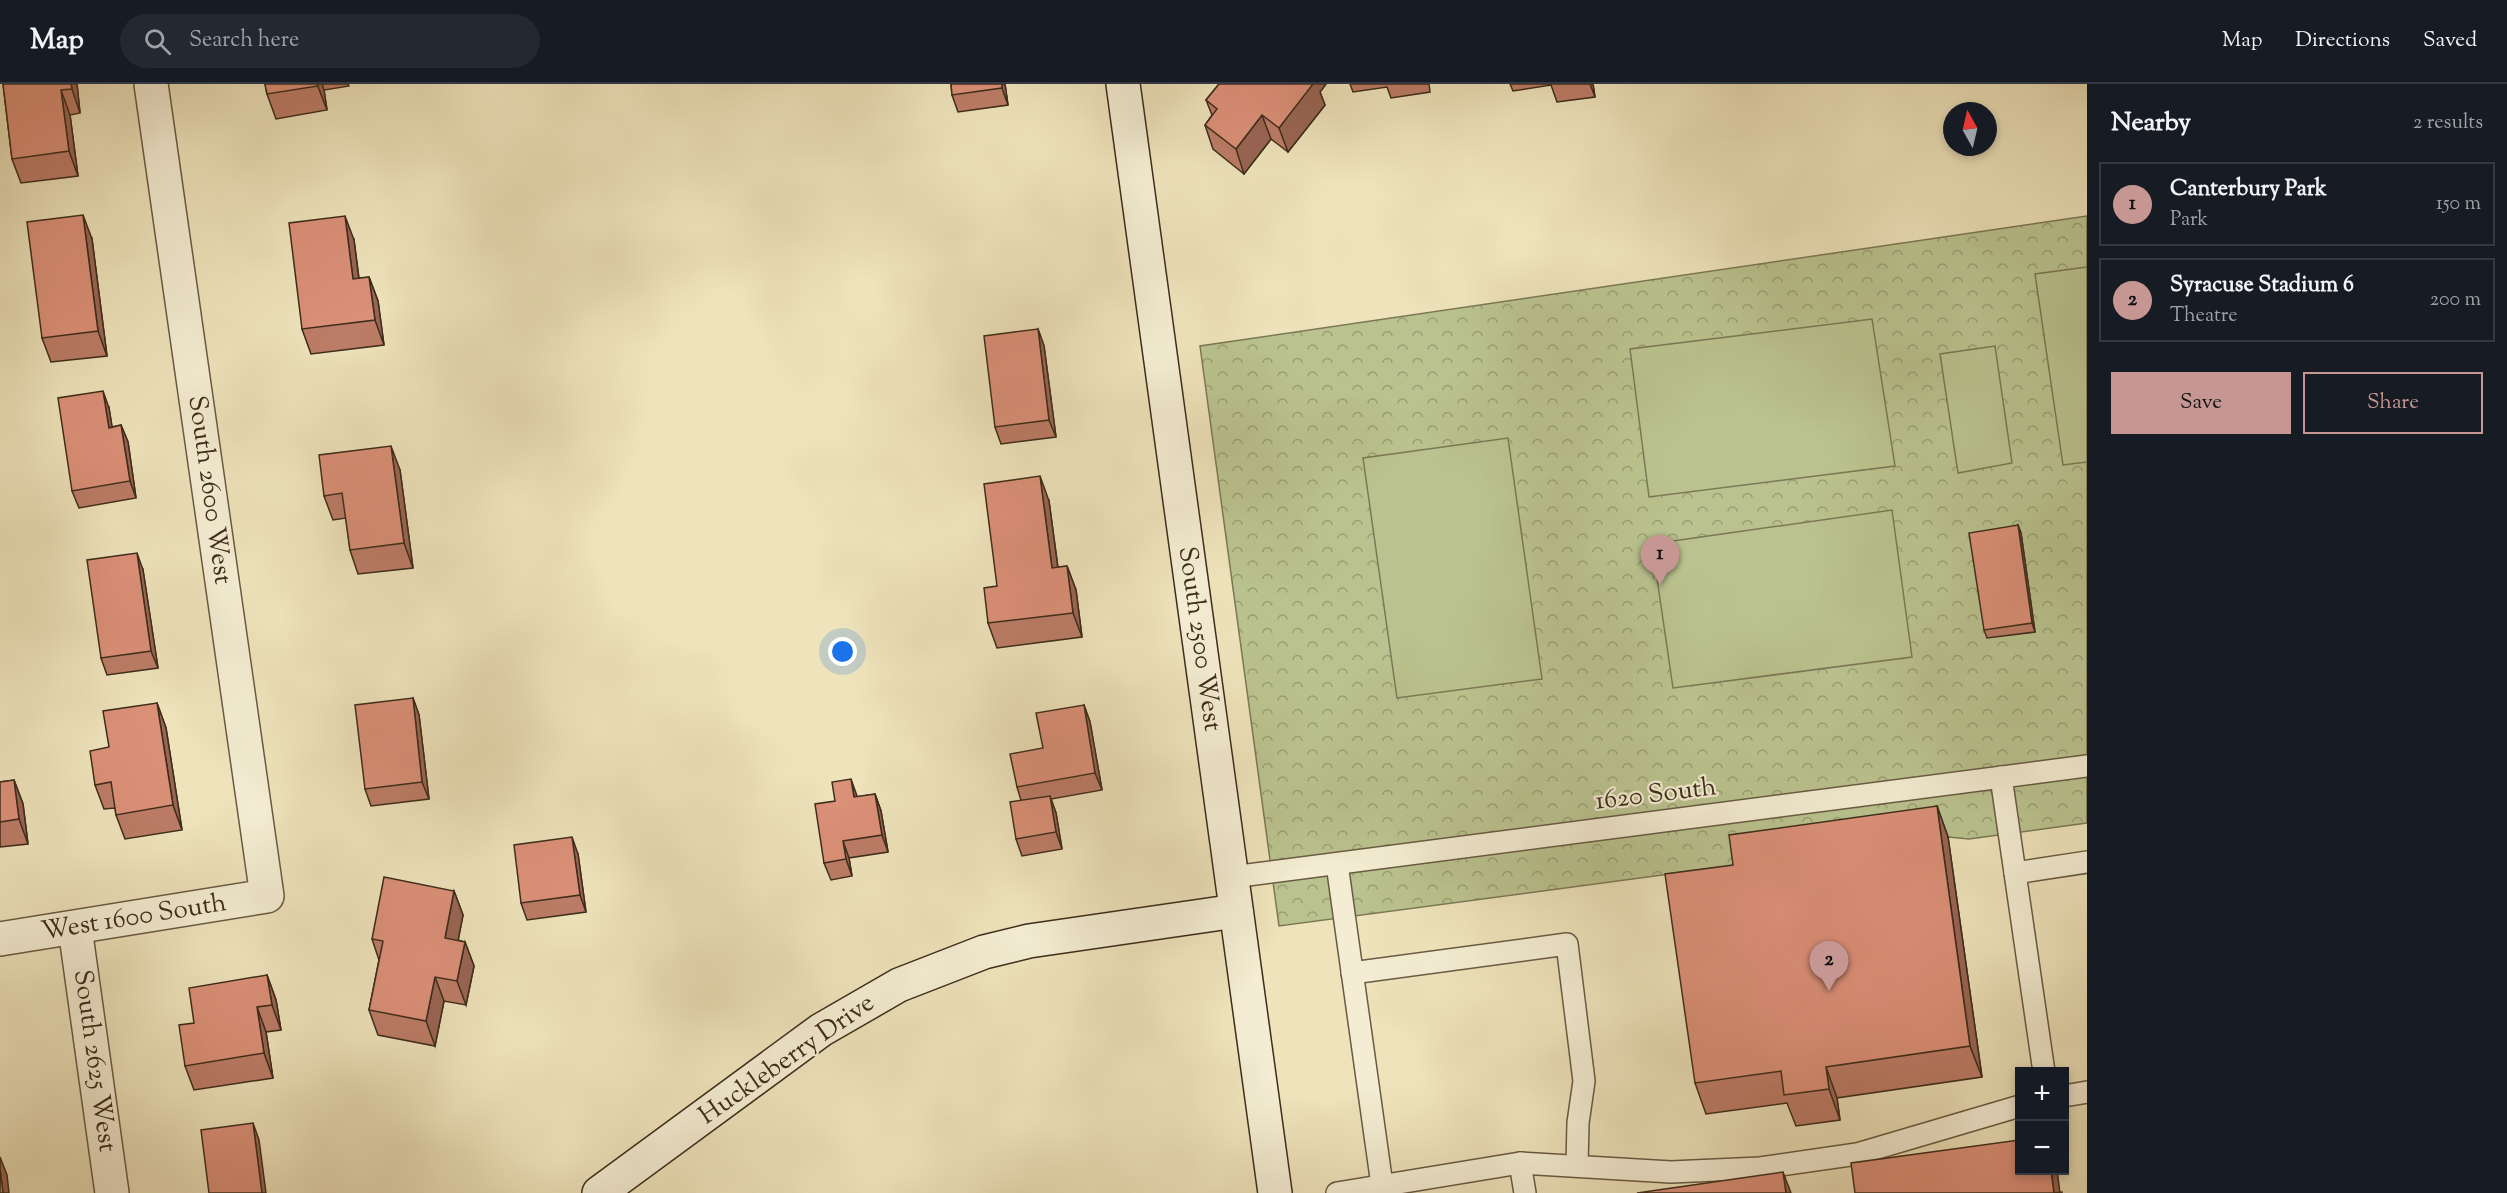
<!DOCTYPE html>
<meta charset="utf-8">
<style>
:root{--surface:#171b24;--page:#242831;--text:#f1f3f6;--muted:#9ea1a6;--line:#363941;--accent:#c59692}
body{margin:0;font-family:"Sorts Mill Goudy",serif;background:var(--page);color:var(--text)}
.controls{position:absolute;right:18px;bottom:18px;display:grid;overflow:hidden;border-radius:0px;box-shadow:0 3px 9px #0003}
.controls button{width:54px;height:54px;display:grid;place-items:center;padding:0;border:0;border-bottom:2px solid var(--line);background:var(--surface);color:var(--text);font:30px sans-serif}
.compass{position:absolute;left:1943px;top:18px;width:54px;height:54px;border-radius:50%;background:var(--surface);box-shadow:0 3px 9px #0003;rotate:352deg}
.you{position:absolute;left:843px;top:568px;width:21px;height:21px;margin:-15px;border:4px solid #fff;border-radius:50%;background:#1a73e8;box-shadow:0 0 0 9px #1a73e833}
.badge{display:grid;place-items:center;width:39px;height:39px;border-radius:50%;background:var(--accent);color:#111;font-size:20px;font-weight:700}
.pin{position:absolute;translate:-50% -50px;filter:drop-shadow(0 2px 3px #0008)}
.pin::after{content:'';position:absolute;top:32px;width:21px;height:18px;background:inherit;clip-path:polygon(0 0,100% 0,50% 100%)}
.list{margin:0;padding:0;list-style:none}
h2{display:flex;justify-content:space-between;align-items:center;height:78px;margin:0;padding:0 24px;font-size:26px}
h2 small{font-size:20px;font-weight:400;color:var(--muted)}
.list li{display:grid;grid-template-columns:39px 1fr auto;gap:18px;align-items:center;box-sizing:border-box;height:84px;margin:0 12px 12px;padding:0 12px;border:2px solid var(--line);border-radius:0px}
.list b{display:block;font-size:22px;white-space:nowrap}
.list p{margin:0;font-size:20px;white-space:nowrap;color:var(--muted)}
.list em{font-size:20px;font-style:normal;color:var(--muted)}
.actions{display:flex;gap:12px;padding:18px 24px}
.actions a{flex:1;padding:14px 0;border:2px solid var(--accent);border-radius:0px;text-align:center;font-size:21px;color:var(--accent)}
.actions .main{background:var(--accent);color:#111}
.icon{flex:none;width:33px;height:33px;fill:none;stroke:currentColor;stroke-width:2;stroke-linecap:round;stroke-linejoin:round}
.map{position:relative;flex:none;width:2087px;height:1109px;overflow:hidden}
header{display:flex;align-items:center;gap:36px;box-sizing:border-box;height:84px;padding:0 30px;background:var(--surface);border-bottom:2px solid var(--line)}
header strong{font-size:28px}
nav{display:flex;gap:33px;margin-inline-start:auto;font-size:21px}
.search{width:420px;height:54px;background:var(--page);display:flex;align-items:center;gap:15px;box-sizing:border-box;padding:0 21px;border-radius:33px;color:var(--muted);font-size:22px}
main{display:flex}
aside{flex:1;background:var(--surface)}
.map>svg:first-child{display:block}
.forest{fill:url(#forest-crowns);stroke:#7c7855;stroke-width:1.5}
.pitch{fill:#bac38f;stroke:#7c7855;stroke-width:1.5}
.lines{fill:none;stroke-linecap:round;stroke-linejoin:round}
.lane-casing{stroke:#695a43;stroke-width:24}
.street-casing{stroke:#695a43;stroke-width:36}
.secondary-casing{stroke:#3d2c1b;stroke-width:36}
.lane{stroke:#f4edd3;stroke-width:21}
.street{stroke:#f4edd3;stroke-width:33}
.secondary{stroke:#f4edd3;stroke-width:33}
.wall{fill:#bc7c67;stroke:#3d2c1b;stroke-width:1.5}
.shaded-wall{fill:#996554;stroke:#3d2c1b;stroke-width:1.5}
.building{fill:#db9078;stroke:#3d2c1b;stroke-width:1.5}
.labels{text-anchor:middle;dominant-baseline:central;stroke-width:4.5;stroke-linejoin:round;paint-order:stroke}
.street-label{font-size:26px;fill:#3d2c1b;stroke:#f4edd3}
</style>
<header>
<strong>Map</strong>
<div class="search"><svg class="icon" aria-label="search" viewBox="0 0 24 24"><circle cx="10" cy="10" r="6"/><path d="M15 15l6 6"/></svg>Search here</div>
<nav><a>Map</a><a>Directions</a><a>Saved</a></nav>
</header>
<main>
<div class="map">
<svg width="2087" height="1109" viewBox="0 0 2087 1109">
<defs>
<pattern id="forest-crowns" width="20" height="18" patternUnits="userSpaceOnUse" patternTransform="scale(1.5)"><rect width="20" height="18" fill="#bac38f"/><path d="M2 6a3 3 0 1 1 6 0M12 15a3 3 0 1 1 6 0" fill="none" stroke="#989f74"/></pattern>
</defs>
<rect width="100%" height="100%" fill="#eee3bb"/>
<filter id="stains"><feTurbulence type="fractalNoise" baseFrequency=".00333" numOctaves="4"/><feColorMatrix values="0 0 0 0 .2 0 0 0 0 .09 0 0 0 0 .02 0 0 0 .5 -.17"/></filter>
<radialGradient id="worn" r=".72"><stop offset=".6" stop-color="#630" stop-opacity="0"/><stop offset="1" stop-color="#630" stop-opacity=".3"/></radialGradient>
<polygon class="forest" points="2087,132 2087,739 1969,755 1948,753 1279,842 1200,262"/>
<g class="pitch">
<polygon points="2087,183 2087,378 2063,381 2035,190"/>
<polygon points="1872,235 1895,382 1649,413 1630,265"/>
<polygon points="1995,262 2012,379 1958,389 1940,270"/>
<polygon points="1508,354 1542,595 1397,614 1363,374"/>
<polygon points="1892,426 1912,573 1673,604 1652,460"/>
</g>
<g class="lines">
<g class="lane-casing">
<g id="lane">
<polyline points="2001,693 2044,988"/>
<polyline points="1337,780 1382,1101"/>
<polyline points="2015,789 2087,778"/>
<polyline points="1232,793 2087,682"/>
<polyline points="1352,889 1567,860 1584,997 1578,1039 1577,1082"/>
<polyline points="2064,1012 2087,1008"/>
<polyline points="1520,1079 1525,1109"/>
<polyline points="1337,1109 1520,1079 1671,1088 1760,1084 1857,1070 2020,1022"/>
</g>
</g>
<g class="street-casing">
<g id="street">
<polyline points="75,844 112,1109"/>
<polyline points="0,855 267,812 151,0"/>
</g>
</g>
<g class="secondary-casing">
<g id="secondary">
<polyline points="1123,0 1275,1109"/>
<polyline points="599,1109 821,946 899,901 984,868 1029,857 1236,827"/>
</g>
</g>
<use href="#lane" class="lane"/>
<use href="#street" class="street"/>
<use href="#secondary" class="secondary"/>
</g>
<g class="wall">
<polygon points="3,0 77,0 80,29 70,31 78,92 21,99 12,75"/>
<polygon points="265,0 348,0 349,2 324,6 327,26 276,35 267,10"/>
<polygon points="951,0 1005,0 1008,21 958,28 952,11"/>
<polygon points="1219,0 1326,0 1320,8 1325,21 1288,68 1271,55 1244,90 1213,65 1205,41 1212,31 1206,16"/>
<polygon points="1350,0 1429,0 1430,8 1391,14 1387,3 1353,8"/>
<polygon points="1510,0 1593,0 1595,13 1557,18 1551,1 1513,7"/>
<polygon points="92,155 107,272 51,278 42,254"/>
<polygon points="354,156 359,194 369,193 378,217 384,261 311,270 302,245"/>
<polygon points="1038,245 1044,262 1056,353 1001,360 995,343"/>
<polygon points="109,324 112,343 121,341 128,358 136,414 79,424 72,407"/>
<polygon points="400,386 413,484 358,490 350,466 346,434 333,436 324,412"/>
<polygon points="1049,417 1058,483 1067,482 1076,506 1082,553 997,564 988,539 997,502"/>
<polygon points="2018,441 2021,449 2035,548 1987,554 1984,546"/>
<polygon points="143,486 158,584 107,591 101,574"/>
<polygon points="413,614 419,631 429,715 371,722 365,705"/>
<polygon points="157,619 166,644 182,746 125,755 116,731 115,724 104,725 95,701 109,663"/>
<polygon points="1084,621 1090,638 1102,706 1051,715 1056,729 1062,765 1022,772 1016,755 1021,716 1017,703 1043,664"/>
<polygon points="14,696 23,720 28,760 0,763 0,698"/>
<polygon points="875,710 881,727 888,768 849,774 852,792 831,796 824,779 857,713"/>
<polygon points="1937,722 1948,753 1982,993 1837,1014 1840,1036 1796,1042 1787,1019 1706,1030 1695,999 1733,781"/>
<polygon points="578,770 586,828 527,836 521,819"/>
<polygon points="454,807 463,831 458,856 465,858 474,882 466,921 444,917 435,962 378,951 369,926 379,876 372,855"/>
<polygon points="267,891 276,916 281,946 266,948 273,994 194,1006 185,982 194,939"/>
</g>
<g class="shaded-wall">
<polygon points="71,0 77,0 80,29 72,5"/>
<polygon points="317,0 322,0 324,6 327,26"/>
<polygon points="1002,0 1005,0 1008,21 1002,4"/>
<polygon points="1311,0 1326,0 1320,8 1325,21 1288,68 1279,44"/>
<polygon points="1590,0 1593,0 1595,13"/>
<polygon points="61,6 70,31 78,92 69,67"/>
<polygon points="1262,31 1271,55 1244,90 1236,65"/>
<polygon points="83,131 92,155 107,272 98,247"/>
<polygon points="345,132 354,156 362,220 353,195"/>
<polygon points="369,193 378,217 384,261 375,236"/>
<polygon points="1038,245 1044,262 1056,353 1049,336"/>
<polygon points="103,307 109,324 115,361 109,344"/>
<polygon points="121,341 128,358 136,414 130,397"/>
<polygon points="391,362 400,386 413,484 404,459"/>
<polygon points="1040,392 1049,417 1061,508 1052,484"/>
<polygon points="2018,441 2021,449 2035,548 2032,539"/>
<polygon points="137,469 143,486 158,584 151,567"/>
<polygon points="1067,482 1076,506 1082,553 1073,529"/>
<polygon points="413,614 419,631 429,715 422,698"/>
<polygon points="157,619 166,644 182,746 173,721"/>
<polygon points="1084,621 1090,638 1102,706 1095,689"/>
<polygon points="851,695 857,712 860,730 854,713"/>
<polygon points="14,696 23,720 28,760 19,735"/>
<polygon points="875,710 881,727 888,768 882,751"/>
<polygon points="1050,712 1056,729 1062,765 1056,748"/>
<polygon points="1937,722 1948,753 1982,993 1970,962"/>
<polygon points="572,753 578,770 586,828 580,811"/>
<polygon points="843,757 849,774 852,792 846,775"/>
<polygon points="454,807 463,831 454,878 445,854"/>
<polygon points="465,858 474,882 466,921 457,897"/>
<polygon points="267,891 276,916 281,946 272,921"/>
<polygon points="435,893 444,917 435,962 426,937"/>
<polygon points="257,923 266,948 273,994 264,969"/>
<polygon points="1826,983 1837,1014 1840,1036 1829,1005"/>
<polygon points="253,1039 259,1056 266,1109 262,1109"/>
<polygon points="0,1073 7,1091 9,1109 3,1109 0,1085"/>
<polygon points="2051,1086 2057,1086 2060,1109 2054,1109"/>
<polygon points="1783,1088 1791,1109 1786,1109"/>
</g>
<g class="building">
<polygon points="3,0 71,0 72,5 61,6 69,67 12,75"/>
<polygon points="265,0 317,0 318,2 267,10"/>
<polygon points="951,0 1002,0 1002,4 952,11"/>
<polygon points="1219,0 1313,0 1279,44 1262,31 1236,65 1205,41 1217,25 1206,16"/>
<polygon points="83,131 98,247 42,254 27,138"/>
<polygon points="345,132 353,195 369,193 375,236 302,245 289,139"/>
<polygon points="1038,245 1049,336 995,343 984,252"/>
<polygon points="103,307 109,344 121,341 130,397 72,407 58,314"/>
<polygon points="391,362 404,459 350,466 342,409 324,412 319,371"/>
<polygon points="1040,392 1052,484 1067,482 1073,529 988,539 984,504 997,502 984,400"/>
<polygon points="2018,441 2032,539 1984,546 1969,449"/>
<polygon points="137,469 151,567 101,574 87,476"/>
<polygon points="413,614 422,698 365,705 355,621"/>
<polygon points="157,619 173,721 116,731 111,698 95,701 90,667 109,663 103,627"/>
<polygon points="1084,621 1095,689 1017,703 1010,670 1043,664 1036,629"/>
<polygon points="851,695 854,713 875,710 882,751 843,757 846,775 824,779 815,720 835,717 832,698"/>
<polygon points="14,696 19,735 0,738 0,698"/>
<polygon points="1050,712 1056,748 1016,755 1010,718"/>
<polygon points="1937,722 1970,962 1826,983 1829,1005 1784,1011 1781,987 1695,999 1665,790 1733,781 1729,751"/>
<polygon points="572,753 580,811 521,819 514,761"/>
<polygon points="384,793 454,807 445,854 465,858 457,897 435,893 426,937 369,926 383,857 372,855"/>
<polygon points="267,891 272,921 257,923 264,969 185,982 179,941 194,939 189,904"/>
<polygon points="253,1039 262,1109 209,1109 201,1046"/>
<polygon points="2019,1056 2019,1086 2051,1086 2054,1109 2062,1108 2062,1109 1855,1109 1851,1079"/>
<polygon points="0,1085 3,1109 0,1109"/>
<polygon points="1783,1088 1786,1109 1637,1109"/>
</g>
<g class="labels">
<g class="street-label">
<text transform="translate(209 406) rotate(82)">South 2600 West</text>
<text transform="translate(1199 555) rotate(82)">South 2500 West</text>
<text transform="translate(1656 711) rotate(-7)">1620 South</text>
<text transform="translate(134 834) rotate(-9)">West 1600 South</text>
<text transform="translate(787 976) rotate(-35)">Huckleberry Drive</text>
<text transform="translate(94 977) rotate(82)">South 2625 West</text>
</g>
</g>
<rect width="100%" height="100%" filter="url(#stains)"/>
<rect width="100%" height="100%" fill="url(#worn)"/>
</svg>
<div class="controls">
<button>+</button>
<button>−</button>
</div>
<svg class="compass" viewBox="-18 -18 36 36"><path d="M0-13l5 13h-10z" fill="#e53935"/><path d="M0 13l5-13h-10z" fill="#9ea1a6"/></svg>
<div class="you"></div>
<div class="pin badge" style="left:1660px;top:501px">1</div>
<div class="pin badge" style="left:1829px;top:907px">2</div>
</div>
<aside>
<h2>Nearby<small>2 results</small></h2>
<ul class="list">
<li><span class="badge">1</span><div><b>Canterbury Park</b><p>Park</p></div><em>150 m</em></li>
<li><span class="badge">2</span><div><b>Syracuse Stadium 6</b><p>Theatre</p></div><em>200 m</em></li>
</ul>
<div class="actions"><a class="main">Save</a><a>Share</a></div>
</aside>
</main>
